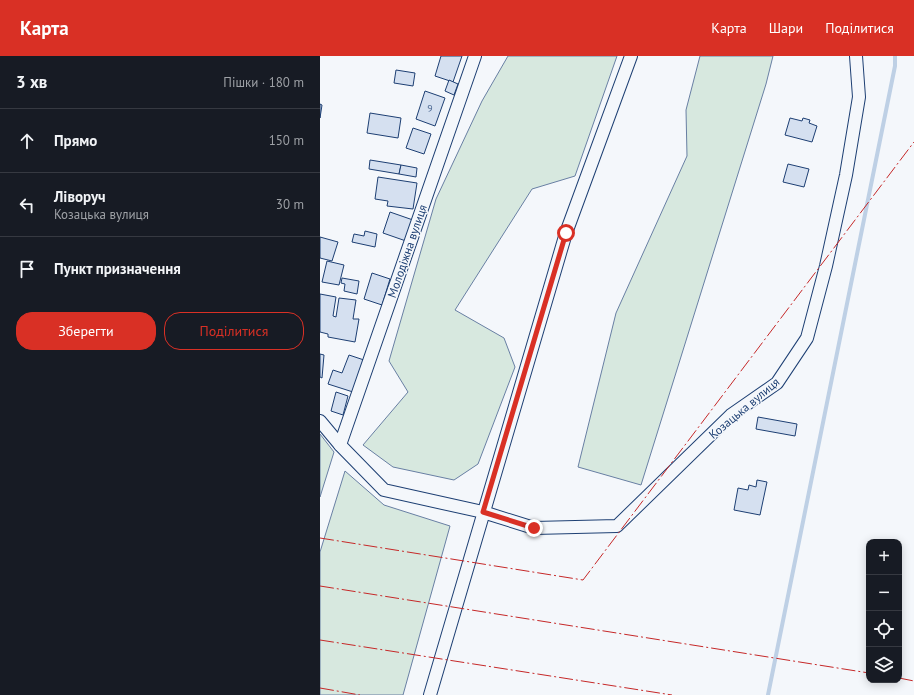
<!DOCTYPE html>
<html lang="uk">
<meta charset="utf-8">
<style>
:root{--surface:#171b24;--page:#20242c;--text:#f1f3f6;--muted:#9ea1a6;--line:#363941;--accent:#d93025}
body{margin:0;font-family:"PT Sans",sans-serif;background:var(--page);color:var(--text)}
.controls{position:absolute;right:12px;bottom:12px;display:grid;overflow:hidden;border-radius:8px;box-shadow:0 2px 10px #0003}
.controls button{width:36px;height:36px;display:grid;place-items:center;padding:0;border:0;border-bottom:1px solid var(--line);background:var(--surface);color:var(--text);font:20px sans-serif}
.stop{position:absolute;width:12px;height:12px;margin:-9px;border:3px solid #d93025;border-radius:50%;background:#fff}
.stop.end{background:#d93025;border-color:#fff;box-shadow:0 1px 4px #0008}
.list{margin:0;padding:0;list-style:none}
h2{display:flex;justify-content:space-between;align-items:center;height:52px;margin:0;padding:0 16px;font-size:17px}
h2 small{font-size:13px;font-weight:400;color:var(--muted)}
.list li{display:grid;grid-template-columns:26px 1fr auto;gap:12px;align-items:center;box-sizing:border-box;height:64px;padding:0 16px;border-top:1px solid var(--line)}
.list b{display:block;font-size:15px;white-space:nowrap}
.list p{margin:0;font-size:13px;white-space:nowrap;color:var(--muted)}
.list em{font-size:13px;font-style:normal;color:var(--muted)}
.actions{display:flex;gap:8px;padding:12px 16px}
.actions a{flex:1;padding:9px 0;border:1px solid var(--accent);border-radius:16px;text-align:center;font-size:14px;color:var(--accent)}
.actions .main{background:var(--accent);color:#fff}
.icon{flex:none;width:22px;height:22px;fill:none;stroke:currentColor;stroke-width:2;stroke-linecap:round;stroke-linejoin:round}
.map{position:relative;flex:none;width:594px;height:639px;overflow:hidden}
header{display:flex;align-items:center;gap:24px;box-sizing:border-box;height:56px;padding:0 20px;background:var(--accent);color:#fff}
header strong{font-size:19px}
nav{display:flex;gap:22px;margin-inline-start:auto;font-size:14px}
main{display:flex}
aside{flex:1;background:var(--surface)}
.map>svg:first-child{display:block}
.green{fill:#d7e8df;stroke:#687fa3}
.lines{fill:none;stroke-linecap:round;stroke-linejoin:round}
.stream{stroke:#bed0e5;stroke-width:4}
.building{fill:#d5e0f0;stroke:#1d3f73}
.minor-casing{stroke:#1d3f73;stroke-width:14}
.minor{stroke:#f4f7fb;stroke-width:12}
.power{stroke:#c62828;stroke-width:1;stroke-dasharray:14 3 2 3;stroke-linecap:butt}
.route{stroke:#d93025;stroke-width:5}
.labels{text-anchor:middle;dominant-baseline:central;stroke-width:3;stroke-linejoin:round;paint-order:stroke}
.number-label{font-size:10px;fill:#4b6792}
.street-label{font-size:12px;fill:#1d3f73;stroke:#f4f7fb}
</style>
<header>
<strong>Карта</strong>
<nav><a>Карта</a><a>Шари</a><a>Поділитися</a></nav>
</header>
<main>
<aside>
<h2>3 хв<small>Пішки · 180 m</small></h2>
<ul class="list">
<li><svg class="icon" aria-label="ahead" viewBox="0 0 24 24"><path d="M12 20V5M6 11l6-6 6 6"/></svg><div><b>Прямо</b></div><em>150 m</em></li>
<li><svg class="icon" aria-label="left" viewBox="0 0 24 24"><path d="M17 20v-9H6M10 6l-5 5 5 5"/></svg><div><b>Ліворуч</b><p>Козацька вулиця</p></div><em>30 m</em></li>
<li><svg class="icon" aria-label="arrive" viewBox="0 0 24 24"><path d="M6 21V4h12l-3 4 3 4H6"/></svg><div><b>Пункт призначення</b></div></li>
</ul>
<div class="actions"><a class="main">Зберегти</a><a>Поділитися</a></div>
</aside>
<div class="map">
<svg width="594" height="639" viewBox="0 0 594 639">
<rect width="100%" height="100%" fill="#f4f7fb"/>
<g class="green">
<polygon points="188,0 297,0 255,120 212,133 135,254 184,282 195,311 158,408 134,424 73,411 43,389 88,336 69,305 116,143 162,45"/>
<polygon points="380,0 453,0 446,28 321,429 258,411 296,257 367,100 366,54"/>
<polygon points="0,378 14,396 0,441"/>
<polygon points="25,415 64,449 130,470 83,639 0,639 0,496"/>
</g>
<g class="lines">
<polyline class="stream" points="448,639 575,10 575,0"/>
</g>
<g class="building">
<polygon points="121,0 142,0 133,26 115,20"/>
<polygon points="76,14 95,17 93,30 74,27"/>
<polygon points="129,24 138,28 134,39 125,35"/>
<polygon points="105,35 125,42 115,70 96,63"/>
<polygon points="0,48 2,49 0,62"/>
<polygon points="50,57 81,62 78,82 47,77"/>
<polygon points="470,62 482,65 483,62 490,64 489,67 497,70 492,86 465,79"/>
<polygon points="93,72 111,78 104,98 86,92"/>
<polygon points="50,104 81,109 79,118 49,113"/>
<polygon points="468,108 489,113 484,131 463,126"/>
<polygon points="81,109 97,112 96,121 79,118"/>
<polygon points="58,121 97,127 93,153 67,150 68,145 55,143"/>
<polygon points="70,156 93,164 86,185 63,177"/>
<polygon points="45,175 57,178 55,191 32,186 34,178 44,180"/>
<polygon points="0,181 18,186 12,205 0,202"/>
<polygon points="7,205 24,209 19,229 2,226"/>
<polygon points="52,217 70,223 62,249 44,243"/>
<polygon points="22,222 39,225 37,238 24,235 25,228 21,227"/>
<polygon points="0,238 16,241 13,260 16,261 19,242 36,244 33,263 39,263 35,286 8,281 8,278 0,276"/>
<polygon points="0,298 4,299 2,322 0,321"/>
<polygon points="29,299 44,304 33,336 8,328 13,314 22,317"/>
<polygon points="16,336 28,340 23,359 11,355"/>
<polygon points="438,361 477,368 475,380 436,373"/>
<polygon points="437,424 447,426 440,459 414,454 418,432 428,434 429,429 436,431"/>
</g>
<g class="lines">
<g class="minor-casing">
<g id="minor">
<polyline points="0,365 20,389 64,434 163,456 214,472 297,470 411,359 457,327 487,282 506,210 526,119 539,41 536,0"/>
<polyline points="20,389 155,0"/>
<polyline points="110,639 246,177 311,0"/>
</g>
</g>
<use href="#minor" class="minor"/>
<g class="power">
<polyline points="0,482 263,524 594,86"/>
<polyline points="0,530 549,617"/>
<polyline points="0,584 352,639"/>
<polyline points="579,622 594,625"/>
<polyline points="0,632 40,639"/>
</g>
</g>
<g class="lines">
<polyline class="route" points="214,472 163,456 246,177"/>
</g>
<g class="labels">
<g class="number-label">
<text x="110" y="52">9</text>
</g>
<g class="street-label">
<text transform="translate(87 195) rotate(-71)">Молодіжна вулиця</text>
<text transform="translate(424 352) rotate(-40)">Козацька вулиця</text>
</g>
</g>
</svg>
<div class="controls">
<button>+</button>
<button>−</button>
<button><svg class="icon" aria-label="locate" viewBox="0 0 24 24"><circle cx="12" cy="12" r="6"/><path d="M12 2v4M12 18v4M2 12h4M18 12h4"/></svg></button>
<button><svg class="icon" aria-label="layers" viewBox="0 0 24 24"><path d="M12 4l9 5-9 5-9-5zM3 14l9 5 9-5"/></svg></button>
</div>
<div class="stop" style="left:246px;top:177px"></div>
<div class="stop end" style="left:214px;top:472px"></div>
</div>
</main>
